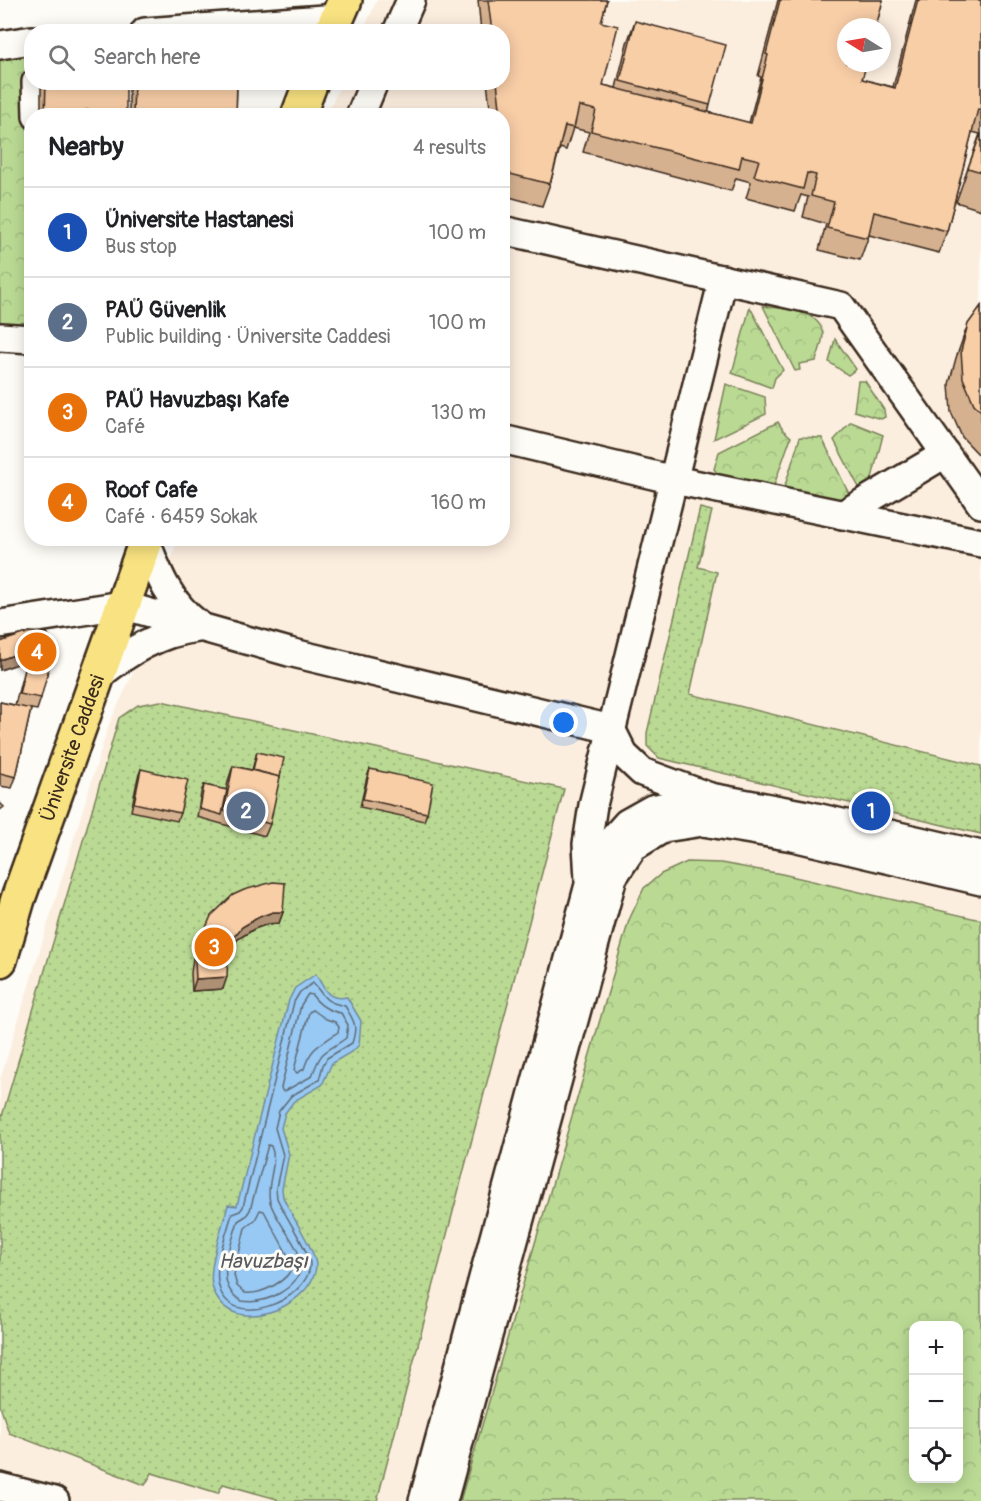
<!DOCTYPE html>
<meta charset="utf-8">
<style>
:root{--surface:#fff;--page:#f6f6f6;--text:#202124;--muted:#757577;--line:#e0e0e0;--accent:#c8321e}
body{margin:0;font-family:Pangolin,sans-serif;background:var(--page);color:var(--text)}
.controls{position:absolute;right:18px;bottom:18px;display:grid;overflow:hidden;border-radius:12px;box-shadow:0 3px 15px #0003}
.controls button{width:54px;height:54px;display:grid;place-items:center;padding:0;border:0;border-bottom:2px solid var(--line);background:var(--surface);color:var(--text);font:30px sans-serif}
.compass{position:absolute;left:837px;top:18px;width:54px;height:54px;border-radius:50%;background:var(--surface);box-shadow:0 3px 15px #0003;rotate:281deg}
.you{position:absolute;left:564px;top:723px;width:21px;height:21px;margin:-15px;border:4px solid #fff;border-radius:50%;background:#1a73e8;box-shadow:0 0 0 9px #1a73e833}
.badge{display:grid;place-items:center;width:39px;height:39px;border-radius:50%;background:var(--accent);color:#fff;font-size:20px;font-weight:700}
.pin{position:absolute;translate:-50% -50%;border:3px solid #fff;box-shadow:0 2px 6px #0006}
.list{margin:0;padding:0;list-style:none}
h2{display:flex;justify-content:space-between;align-items:center;height:78px;margin:0;padding:0 24px;font-size:26px}
h2 small{font-size:20px;font-weight:400;color:var(--muted)}
.list li{display:grid;grid-template-columns:39px 1fr auto;gap:18px;align-items:center;box-sizing:border-box;height:90px;padding:0 24px;border-top:2px solid var(--line)}
.list b{display:block;font-size:22px;white-space:nowrap}
.list p{margin:0;font-size:20px;white-space:nowrap;color:var(--muted)}
.list em{font-size:20px;font-style:normal;color:var(--muted)}
.icon{flex:none;width:33px;height:33px;fill:none;stroke:currentColor;stroke-width:2;stroke-linecap:round;stroke-linejoin:round}
.map{position:relative;flex:none;width:981px;height:1501px;overflow:hidden}
.search{position:absolute;background:var(--surface);box-shadow:0 3px 15px #0003;left:24px;top:24px;width:486px;height:66px;display:flex;align-items:center;gap:15px;box-sizing:border-box;padding:0 21px;border-radius:24px;color:var(--muted);font-size:22px}
.panel{position:absolute;background:var(--surface);box-shadow:0 3px 15px #0003;left:24px;top:108px;width:486px;height:438px;border-radius:24px}
.map>svg:first-child{display:block}
.built{fill:#fceedf;fill-rule:evenodd}
.grass{fill:url(#grass-dots);stroke:#7a8259;stroke-width:1.5}
.park{fill:url(#park-crowns);stroke:#7a8259;stroke-width:1.5;fill-rule:evenodd}
.water{fill:#97c9f4;stroke:#72899e;stroke-width:1.5}
.lines{fill:none;stroke-linecap:round;stroke-linejoin:round}
.shore{stroke:#606a74;stroke-width:1.5}
.minor-casing{stroke:#3b2a1e;stroke-width:32}
.major-casing{stroke:#3b2a1e;stroke-width:38}
.minor{stroke:#fdfcf7;stroke-width:27}
.major{stroke:#f8e281;stroke-width:33}
.wall{fill:#d5b190;stroke:#3b2a1e;stroke-width:1.5}
.shaded-wall{fill:#ae9075;stroke:#3b2a1e;stroke-width:1.5}
.building{fill:#f8cea7;stroke:#3b2a1e;stroke-width:1.5}
.labels{text-anchor:middle;dominant-baseline:central;stroke-width:6;stroke-linejoin:round;paint-order:stroke}
.street-label{font-size:20px;fill:#3b2a1e;stroke:#fdfcf7}
.water-label{font-size:21px;font-style:italic;fill:#575a5e;stroke:#fdfcf7}
</style>
<div class="map">
<svg width="981" height="1501" viewBox="0 0 981 1501">
<defs>
<pattern id="grass-dots" width="8" height="8" patternUnits="userSpaceOnUse" patternTransform="scale(1.5)"><rect width="8" height="8" fill="#bada94"/><path d="M2 2h.1M6 6h.1" fill="none" stroke="#a1bb7f" stroke-width="1.8" stroke-linecap="round"/></pattern>
<pattern id="park-crowns" width="20" height="18" patternUnits="userSpaceOnUse" patternTransform="scale(1.5)"><rect width="20" height="18" fill="#bada94"/><path d="M2 6a3 3 0 1 1 6 0M12 15a3 3 0 1 1 6 0" fill="none" stroke="#a1bb7f"/></pattern>
</defs>
<rect width="100%" height="100%" fill="#fdfcf7"/>
<filter id="ink" filterUnits="userSpaceOnUse"><feTurbulence type="fractalNoise" baseFrequency=".0167" numOctaves="2"/><feDisplacementMap in="SourceGraphic" scale="12" xChannelSelector="R" yChannelSelector="G"/><feConvolveMatrix kernelMatrix="1 2 1 2 8 2 1 2 1" color-interpolation-filters="sRGB"/></filter>
<g filter="url(#ink)">
<path class="built" d="M377,0H981V1501H0V1080L109,724L133,673L178,539L502,538V116L327,115L341,83L502,82V32L363,31ZM846,27H882V63H846ZM914,1326H958V1478H914Z"/>
<g class="grass">
<polygon points="700,508 712,511 698,567 717,572 690,694 981,766 981,834 659,758 647,746 647,733"/>
<polygon points="161,701 564,789 377,1501 277,1501 277,1499 223,1484 218,1493 152,1473 145,1485 9,1433 0,1406 0,1123 119,718 138,705"/>
</g>
<g class="park">
<polygon points="31,40 31,339 0,334 0,45"/>
<path d="M763,306C781,309 820,309 823,334C823,342 818,354 816,361L799,364L800,370L795,371Z"/>
<polygon points="750,307 783,370 775,378 772,388 732,373"/>
<polygon points="835,339 856,369 848,375 829,362"/>
<polygon points="858,381 865,381 884,410 885,417 881,419 854,411"/>
<polygon points="726,384 765,397 766,414 714,439"/>
<polygon points="778,422 783,430 791,437 773,488 722,479 714,469 719,452"/>
<polygon points="851,422 883,435 870,486 863,495 834,440"/>
<polygon points="800,437 822,438 851,498 842,501 784,489"/>
<path d="M687,862L721,863L782,874L981,920V1501H460L629,920L644,888L661,874ZM914,1326H958V1478H914Z"/>
</g>
<path class="water" d="M316,974C324,989 328,1001 347,997L361,1021L359,1045L353,1051L332,1063L322,1085L294,1101L285,1113L281,1128L289,1154L282,1189L283,1197C290,1214 317,1252 316,1267C312,1308 225,1342 212,1285C208,1267 223,1224 228,1205L237,1206L289,1000L295,988Z"/>
<g class="lines">
<g class="shore">
<path d="M313,983C326,998 324,1002 345,1006C354,1021 358,1025 352,1043L327,1058L323,1065L319,1080L291,1096L279,1111L275,1128L283,1155L276,1188L277,1198C283,1213 310,1252 310,1264C310,1301 225,1335 218,1281C215,1263 227,1232 232,1214L240,1211L243,1207L294,1002L300,992Z"/>
<path d="M308,994L312,995C319,1005 328,1011 341,1013L348,1025L346,1038C324,1055 323,1046 312,1076L283,1092L281,1088L301,1005Z"/>
<path d="M313,1010L326,1019L335,1022L339,1027L338,1032C321,1045 311,1046 304,1069L297,1073L294,1070L309,1012Z"/>
<path d="M268,1145L271,1146C279,1164 265,1183 270,1202C277,1224 298,1242 302,1265C298,1289 265,1305 242,1301C212,1286 231,1247 238,1221L246,1216L250,1210Z"/>
<path d="M260,1210L264,1211L293,1265C289,1281 261,1295 245,1293L237,1286L234,1275L245,1228L255,1220Z"/>
</g>
<g class="minor-casing">
<g id="minor">
<polyline points="145,32 337,18"/>
<polyline points="397,32 411,0"/>
<polyline points="0,45 32,40"/>
<polyline points="36,82 37,116"/>
<polyline points="360,116 374,82"/>
<polyline points="502,230 841,306 981,504"/>
<polyline points="0,337 32,339"/>
<polyline points="502,439 674,480 981,543"/>
<polyline points="842,515 945,454"/>
<path d="M146,541C158,574 170,604 199,625"/>
<polyline points="0,624 122,605 289,652 611,729"/>
<path d="M98,676C128,652 159,632 198,628"/>
<polyline points="611,729 624,755 642,772 710,797"/>
<polyline points="589,880 587,844 593,805 723,279"/>
<polyline points="0,1487 55,1501"/>
<polyline points="423,1501 590,881 610,842 627,823 652,809 710,797 807,815 981,855"/>
<polyline points="443,1501 613,877 633,847 664,828 703,822 793,837 981,881"/>
</g>
</g>
<g class="major-casing">
<g id="major">
<polyline points="331,32 345,0"/>
<polyline points="298,116 311,82"/>
<path id="s1" d="M0,960L18,899L147,538"/>
</g>
</g>
<use href="#minor" class="minor"/>
<use href="#major" class="major"/>
</g>
<g class="wall">
<polygon points="478,0 607,0 601,22 603,85 616,88 627,43 635,21 710,105 708,112 749,123 761,77 758,76 778,0 883,0 862,79 893,87 916,0 981,0 981,210 956,202 980,134 972,132 947,231 939,253 869,235 860,260 819,250 826,224 803,217 808,197 801,195 795,211 746,198 751,182 736,178 731,191 583,152 589,132 573,128 566,150 560,148 550,184 542,206 502,195 502,116 491,116 487,82 502,82 502,32 481,32"/>
<polygon points="41,82 126,82 124,116 41,116"/>
<polygon points="129,82 237,82 236,116 129,116"/>
<polygon points="981,306 981,457 962,437 951,412 949,384 956,358 968,324"/>
<polygon points="30,632 41,698 37,710 31,709 16,777 12,788 0,786 0,702 15,705 26,661 0,670 0,642"/>
<polygon points="257,752 270,824 265,836 197,817 201,793 204,785 226,790 229,778 233,766 252,770"/>
<polygon points="141,769 180,813 177,821 131,811 138,777"/>
<polygon points="370,769 427,813 424,821 360,807 367,777"/>
<polygon points="283,912 279,923 268,924 254,929 238,939 229,949 223,989 192,991 191,973 193,958 198,946"/>
</g>
<g class="shaded-wall">
<polygon points="86,110 126,111 124,116 84,116"/>
<polygon points="30,649 26,661 0,670 0,660"/>
<polygon points="273,912 283,912 279,923 268,924 254,929 238,939 228,951 232,939 242,927 259,917"/>
<polygon points="227,977 223,989 192,991 196,979"/>
</g>
<g class="building">
<polygon points="488,0 607,0 601,22 618,26 603,85 751,123 768,55 766,54 780,0 883,0 876,27 846,27 846,63 867,63 862,79 895,88 918,0 981,0 981,110 978,109 947,231 874,212 868,238 827,228 834,202 811,196 816,175 807,173 803,189 754,176 759,160 742,156 739,169 591,131 596,110 579,106 574,128 565,126 550,184 502,172 502,150 504,143 502,129 502,116 501,116 497,82 502,82 502,32 492,32"/>
<polygon points="635,21 726,45 710,105 620,81"/>
<polygon points="46,82 126,82 126,111 86,110 86,116 45,116"/>
<polygon points="134,82 237,82 236,116 133,116"/>
<polygon points="981,133 981,172 968,168"/>
<polygon points="981,306 981,411 974,404 963,378 961,351 968,324"/>
<polygon points="30,632 47,633 55,645 41,698 19,694 30,649 0,660 0,642"/>
<polygon points="0,702 31,709 16,777 0,773"/>
<polygon points="257,752 284,758 280,777 253,770"/>
<polygon points="233,766 280,777 270,824 224,811"/>
<polygon points="141,769 188,780 180,813 134,803"/>
<polygon points="370,769 433,783 427,813 363,799"/>
<polygon points="204,785 227,790 222,815 200,809"/>
<polygon points="0,803 4,807 0,810"/>
<polygon points="273,882 285,883 283,912 273,912 259,917 242,927 232,939 228,953 227,977 196,979 195,961 198,946 211,916 233,895 244,890"/>
</g>
</g>
<g class="labels">
<g class="street-label">
<text stroke="none"><textPath href="#s1" startOffset="224">Üniversite Caddesi</textPath></text>
</g>
<g class="water-label">
<text x="263" y="1261">Havuzbaşı</text>
</g>
</g>
</svg>
<div class="controls">
<button>+</button>
<button>−</button>
<button><svg class="icon" aria-label="locate" viewBox="0 0 24 24"><circle cx="12" cy="12" r="6"/><path d="M12 2v4M12 18v4M2 12h4M18 12h4"/></svg></button>
</div>
<svg class="compass" viewBox="-18 -18 36 36"><path d="M0-13l5 13h-10z" fill="#e53935"/><path d="M0 13l5-13h-10z" fill="#757577"/></svg>
<div class="you"></div>
<div class="pin badge" style="left:871px;top:811px;background:#1a4fb4">1</div>
<div class="pin badge" style="left:246px;top:811px;background:#5c6f8a">2</div>
<div class="pin badge" style="left:214px;top:947px;background:#e8710a">3</div>
<div class="pin badge" style="left:37px;top:652px;background:#e8710a">4</div>
<div class="search"><svg class="icon" aria-label="search" viewBox="0 0 24 24"><circle cx="10" cy="10" r="6"/><path d="M15 15l6 6"/></svg>Search here</div>
<section class="panel">
<h2>Nearby<small>4 results</small></h2>
<ul class="list">
<li><span class="badge" style="background:#1a4fb4">1</span><div><b>Üniversite Hastanesi</b><p>Bus stop</p></div><em>100 m</em></li>
<li><span class="badge" style="background:#5c6f8a">2</span><div><b>PAÜ Güvenlik</b><p>Public building · Üniversite Caddesi</p></div><em>100 m</em></li>
<li><span class="badge" style="background:#e8710a">3</span><div><b>PAÜ Havuzbaşı Kafe</b><p>Café</p></div><em>130 m</em></li>
<li><span class="badge" style="background:#e8710a">4</span><div><b>Roof Cafe</b><p>Café · 6459 Sokak</p></div><em>160 m</em></li>
</ul>
</section>
</div>
